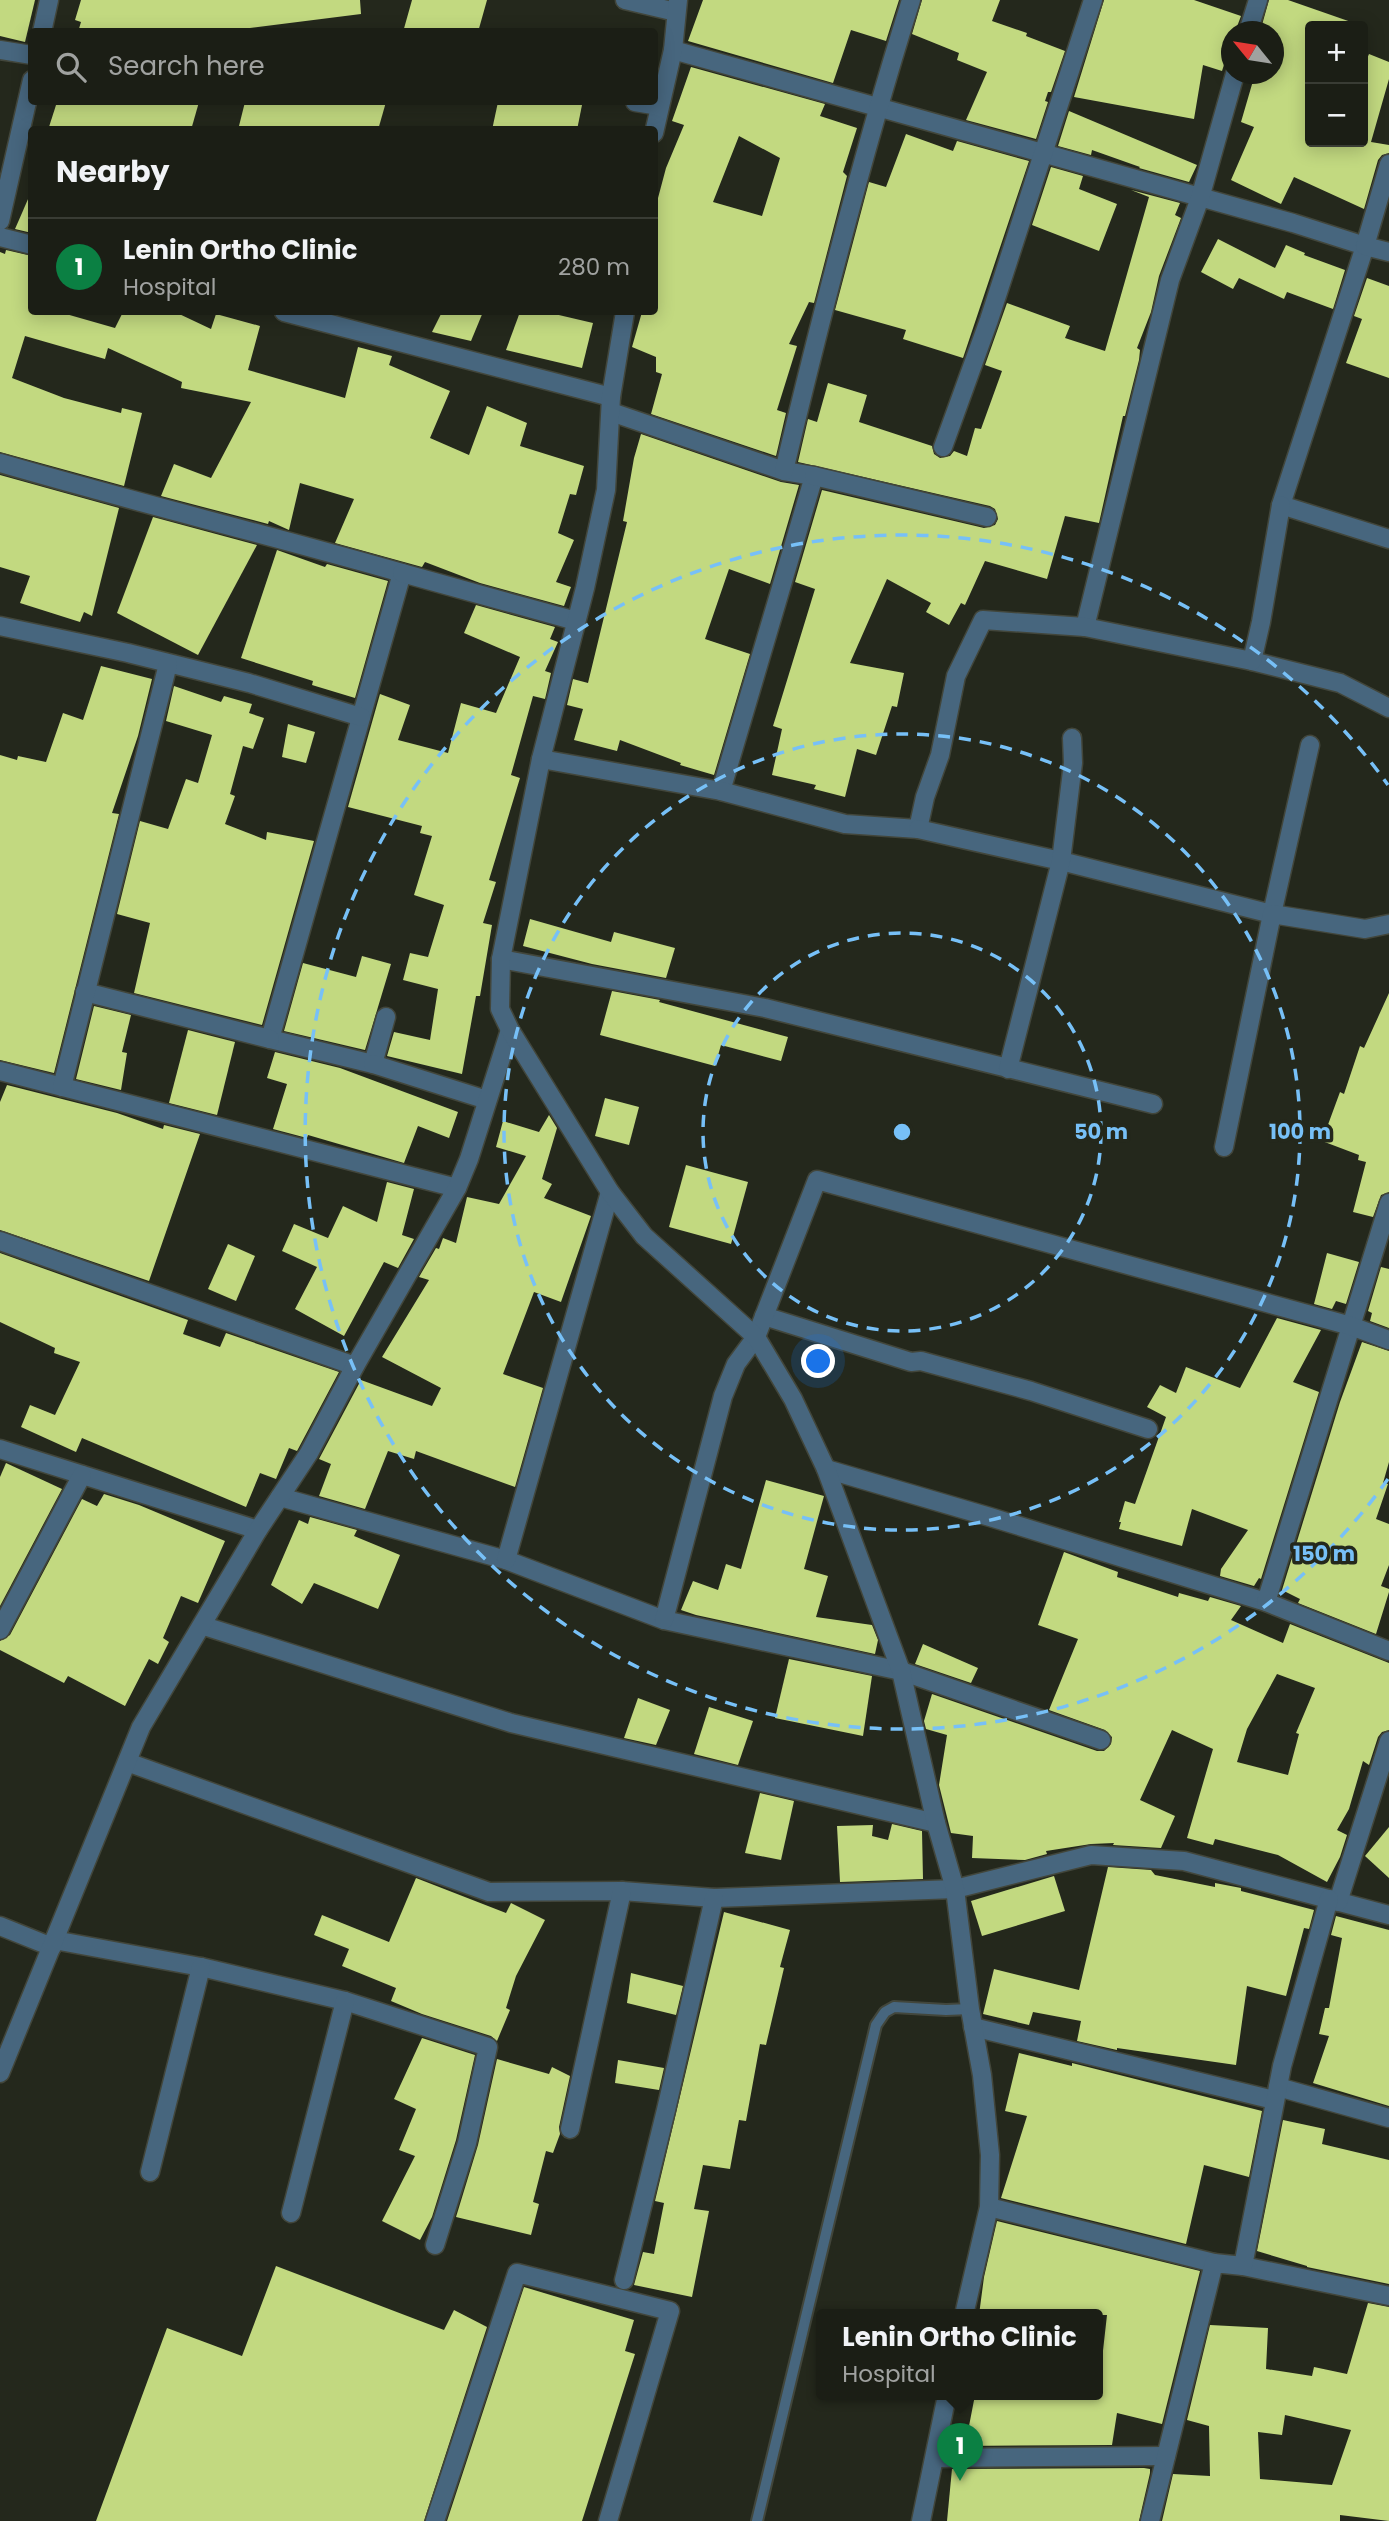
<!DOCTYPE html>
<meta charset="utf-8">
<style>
:root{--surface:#1b1e15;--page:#24271e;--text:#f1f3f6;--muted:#a0a2a0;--line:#393c34;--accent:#0b8043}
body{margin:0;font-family:Poppins,sans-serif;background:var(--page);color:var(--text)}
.controls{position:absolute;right:21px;top:21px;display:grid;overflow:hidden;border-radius:7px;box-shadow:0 4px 18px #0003}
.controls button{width:63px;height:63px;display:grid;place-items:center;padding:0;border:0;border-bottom:2px solid var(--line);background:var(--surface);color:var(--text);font:35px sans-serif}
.compass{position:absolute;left:1221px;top:21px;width:63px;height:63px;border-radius:50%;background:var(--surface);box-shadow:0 4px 18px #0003;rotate:300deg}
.you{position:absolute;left:819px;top:1362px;width:24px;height:24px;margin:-18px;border:5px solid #fff;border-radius:50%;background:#1a73e8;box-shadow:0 0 0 10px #1a73e833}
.badge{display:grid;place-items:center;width:46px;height:46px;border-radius:50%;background:var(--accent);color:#fff;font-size:23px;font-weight:700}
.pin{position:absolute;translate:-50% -58px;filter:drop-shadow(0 2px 4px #0008)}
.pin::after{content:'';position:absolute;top:37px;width:24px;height:21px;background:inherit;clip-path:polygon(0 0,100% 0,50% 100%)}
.popup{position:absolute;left:816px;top:2309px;width:287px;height:91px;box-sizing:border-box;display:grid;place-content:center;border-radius:7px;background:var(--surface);filter:drop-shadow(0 2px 5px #0005);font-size:23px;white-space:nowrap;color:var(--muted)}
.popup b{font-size:26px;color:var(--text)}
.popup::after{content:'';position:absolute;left:50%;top:100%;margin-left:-14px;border:14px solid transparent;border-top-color:var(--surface)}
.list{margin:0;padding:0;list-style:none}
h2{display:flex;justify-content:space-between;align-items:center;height:91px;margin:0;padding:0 28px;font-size:30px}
h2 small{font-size:23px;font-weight:400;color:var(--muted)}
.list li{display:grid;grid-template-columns:46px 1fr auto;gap:21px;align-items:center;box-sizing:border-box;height:98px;padding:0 28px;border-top:2px solid var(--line)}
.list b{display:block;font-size:26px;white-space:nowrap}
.list p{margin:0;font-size:23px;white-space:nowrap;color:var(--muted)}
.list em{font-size:23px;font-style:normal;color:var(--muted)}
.icon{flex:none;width:38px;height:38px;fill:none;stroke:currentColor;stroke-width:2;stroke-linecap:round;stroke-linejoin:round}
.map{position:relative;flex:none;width:1389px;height:2521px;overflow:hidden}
.search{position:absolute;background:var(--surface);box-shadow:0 4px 18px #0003;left:28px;top:28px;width:630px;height:77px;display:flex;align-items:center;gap:18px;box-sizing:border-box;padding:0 24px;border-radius:7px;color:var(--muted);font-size:26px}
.panel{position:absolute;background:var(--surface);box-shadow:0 4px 18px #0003;left:28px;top:126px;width:630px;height:189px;border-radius:7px}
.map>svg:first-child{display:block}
.building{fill:#c2d980;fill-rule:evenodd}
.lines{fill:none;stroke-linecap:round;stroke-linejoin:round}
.service-casing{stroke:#42463b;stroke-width:14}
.minor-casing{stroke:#42463b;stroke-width:21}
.tertiary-casing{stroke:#42463b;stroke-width:21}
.service{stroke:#47667e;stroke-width:10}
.minor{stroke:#47667e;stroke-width:18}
.tertiary{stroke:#47667e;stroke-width:18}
.ring{fill:none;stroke:#77c0f7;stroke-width:3.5;stroke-dasharray:12 9}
.centre{fill:#77c0f7;stroke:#24281c;stroke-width:3.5}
.ring-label{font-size:21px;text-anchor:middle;font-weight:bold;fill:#77c0f7;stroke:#24281c;stroke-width:7;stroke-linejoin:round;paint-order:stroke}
</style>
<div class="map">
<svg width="1389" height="2521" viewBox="0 0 1389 2521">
<rect width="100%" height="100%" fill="#24281c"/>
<g class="building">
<polygon points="0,0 35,0 25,42 0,36"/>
<polygon points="81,0 360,0 361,14 217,32 78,32 81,22 75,20"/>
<polygon points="412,0 487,0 478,32 403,32"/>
<polygon points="703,0 899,0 886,41 851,30 833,83 688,41"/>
<polygon points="922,0 1000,0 992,21 1027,33 1026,36 1065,51 1051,92 1048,92 1045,101 1048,102 1036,139 966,120 987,72 957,60 959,53 912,34"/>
<polygon points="1104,0 1194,0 1241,16 1235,32 1231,32 1231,43 1222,71 1203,65 1194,119 1074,97"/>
<polygon points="1269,0 1288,0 1354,23 1353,26 1310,26 1310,142 1363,142 1363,68 1369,54 1389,62 1389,79 1371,142 1389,145 1389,153 1382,155 1378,160 1364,209 1294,177 1281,204 1231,180 1254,127 1241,122 1255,74 1273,74 1273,32 1260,32"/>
<path d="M691,67L825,104L820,116L857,128L843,172L847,176L814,303L809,302L789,344L797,346L777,410L786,413L776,456L651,414L662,374L656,372V357L632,347L642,312H654V213L666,168L684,125L672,121ZM739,136L780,158L762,216L713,202Z"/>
<polygon points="57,102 199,102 191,130 48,130"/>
<polygon points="245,102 386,102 378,130 238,130"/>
<polygon points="498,102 564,102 582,105 577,130 492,130"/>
<polygon points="1069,111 1197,165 1189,182 1139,168 1140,167 1092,150 1091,155 1058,146"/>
<polygon points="906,134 953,151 957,141 1029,161 963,358 903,339 906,330 835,310 869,182 886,187"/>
<polygon points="1051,167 1083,176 1079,189 1117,204 1099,251 1032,225"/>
<polygon points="32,190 32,233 15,229"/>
<polygon points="1131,190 1180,203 1175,215 1181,218 1159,276 1151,312 1137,348 1140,350 1139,360 1125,416 1123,416 1099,523 1065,516 1047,579 985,561 965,605 961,603 949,625 926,612 931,603 887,579 850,663 904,673 897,707 892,706 876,755 857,749 845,797 814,789 816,785 772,775 782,729 773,726 815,589 795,582 822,490 984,528 995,525 998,519 995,509 990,506 798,462 808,419 817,422 828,383 867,395 859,422 932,446 934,454 940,458 950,456 954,451 967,456 975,428 981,429 1002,371 985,365 1007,303 1070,326 1065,338 1105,351 1149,197"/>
<polygon points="1218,239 1275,268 1286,245 1305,253 1304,255 1345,270 1333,309 1287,292 1284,299 1239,278 1233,289 1201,272"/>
<polygon points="6,250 32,256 32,312 59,312 115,328 123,312 175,312 211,329 216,314 260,326 248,370 345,398 358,347 392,356 389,365 450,391 430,438 469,455 487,406 527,423 520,446 584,466 576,495 570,494 558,533 574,540 556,582 571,587 564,606 480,583 425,562 422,567 335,543 354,499 300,483 289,530 269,521 268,524 161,496 174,464 211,478 251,402 181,388 182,382 108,348 105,359 25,336 12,378 64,398 121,413 122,408 142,413 124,486 0,452 0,252 5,254"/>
<polygon points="1367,278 1389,286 1389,378 1346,363 1362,319 1354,316"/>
<polygon points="442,312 483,312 471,341 432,332"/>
<polygon points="520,312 546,312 593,323 582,368 506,350"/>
<polygon points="641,434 781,482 799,485 770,584 729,569 705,639 750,654 714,775 680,765 681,763 620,740 617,751 574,740 583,709 567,705 573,679 588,683 627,522 623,521 634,458"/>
<polygon points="0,475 119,508 92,616 84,612 80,622 20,603 30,576 0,567"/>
<polygon points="153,517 257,545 198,655 117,613"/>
<polygon points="277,550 325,567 327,564 388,581 355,698 312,685 313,681 241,658"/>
<polygon points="476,605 555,627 550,639 558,642 545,671 551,673 545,699 533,696 511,775 520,778 489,880 496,882 483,923 492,925 480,996 476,996 462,1074 387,1056 394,1032 430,1040 438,989 403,980 410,953 428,957 444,905 414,895 432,836 420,833 422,826 348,807 380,694 410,705 398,740 448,753 461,703 496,713 520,657 464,633"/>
<polygon points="101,666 152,679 138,736 112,813 119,814 54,1073 0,1060 0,755 17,760 18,756 46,762 63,713 83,720"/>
<polygon points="174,686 221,702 224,696 252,704 249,713 264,718 253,749 243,746 230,794 235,796 225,824 266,840 267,832 314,841 262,1025 134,993 150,923 117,914 140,821 168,829 186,779 198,783 212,735 166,721"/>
<polygon points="288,724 315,732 306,763 282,757"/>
<polygon points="530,919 611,942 614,932 675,948 666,978 592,964 523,946"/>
<polygon points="362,956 391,964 365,1050 284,1031 303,963 356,977"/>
<polygon points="612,991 660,1000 659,1002 788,1037 781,1061 721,1045 715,1066 600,1035"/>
<polygon points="1389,993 1389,1192 1381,1195 1373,1217 1353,1212 1366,1162 1358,1160 1359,1155 1322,1141 1340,1092 1344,1094 1360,1046 1364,1048"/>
<polygon points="94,1006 131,1015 122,1052 127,1053 121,1090 76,1079"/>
<polygon points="188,1030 235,1042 217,1115 169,1103"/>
<polygon points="275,1052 340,1068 458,1112 449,1138 418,1126 404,1163 308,1135 307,1138 273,1129 287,1084 267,1078"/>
<polygon points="7,1085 117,1113 163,1129 164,1125 200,1134 149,1281 0,1230 0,1102"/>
<polygon points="605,1098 639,1107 629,1145 595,1136"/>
<polygon points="549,1115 557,1128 542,1179 552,1184 544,1198 591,1216 561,1302 534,1292 503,1374 543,1388 515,1487 416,1451 414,1459 388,1451 365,1509 319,1496 331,1464 319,1459 361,1380 432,1406 441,1388 382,1357 429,1280 419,1277 436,1248 439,1249 443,1238 456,1243 467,1197 499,1204 526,1156 496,1147 503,1121 539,1132"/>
<polygon points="686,1165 748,1182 731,1244 669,1227"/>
<polygon points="387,1182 414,1189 402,1235 414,1239 398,1268 384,1262 344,1336 295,1309 317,1267 282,1251 294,1224 328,1238 343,1206 377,1222"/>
<polygon points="228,1244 255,1256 236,1301 208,1289"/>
<polygon points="0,1253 188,1320 183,1334 220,1347 226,1333 339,1372 297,1451 289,1448 276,1479 260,1473 246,1507 82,1438 76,1452 21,1427 30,1405 55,1415 80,1362 54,1353 55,1348 0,1322"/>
<polygon points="1327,1253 1359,1262 1346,1304 1336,1301 1332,1309 1314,1304"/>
<polygon points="1381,1267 1389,1269 1389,1328 1370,1321 1372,1313 1368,1311"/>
<polygon points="1277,1318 1321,1330 1293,1382 1319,1392 1261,1579 1259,1578 1254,1586 1220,1576 1221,1569 1248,1530 1192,1509 1182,1546 1119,1529 1121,1522 1119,1522 1125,1501 1135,1504 1166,1417 1147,1407 1160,1385 1176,1393 1186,1367 1240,1388"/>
<polygon points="1362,1342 1389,1351 1389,1462 1383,1483 1388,1484 1376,1519 1389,1524 1389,1565 1381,1586 1389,1589 1389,1592 1376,1634 1298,1603 1300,1599 1282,1590 1340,1402"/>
<polygon points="6,1463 62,1489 0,1606 0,1477"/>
<polygon points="766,1480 824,1496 804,1569 828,1576 816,1617 872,1625 878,1640 875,1654 696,1615 681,1610 693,1581 718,1590 726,1564 741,1569"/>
<polygon points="104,1494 139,1505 225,1541 198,1603 181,1596 163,1638 169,1642 158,1664 149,1659 125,1706 68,1676 64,1683 0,1650 0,1641 10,1635 82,1499 97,1506"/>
<polygon points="310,1517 357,1530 354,1536 400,1555 378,1609 314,1583 302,1604 271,1585 299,1520 308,1524"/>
<path d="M1064,1552L1118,1572L1117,1577L1178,1597L1179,1593L1208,1601L1210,1597L1241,1606L1231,1620L1283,1643L1290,1624L1389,1663V1730L1382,1732L1378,1737L1369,1765L1363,1761L1349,1809L1337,1830L1347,1835L1340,1857L1327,1882L1278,1855L1215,1839L1213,1845L1187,1838L1213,1749L1172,1730L1140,1800L1175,1816L1161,1848L1113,1845L1114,1843L1091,1844L1046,1851L1047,1854L1025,1860L972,1858L973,1836L951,1833L939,1785L947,1735L926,1729L924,1721L932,1694L1097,1751H1104L1111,1744L1112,1737L1105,1730L1049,1710L1078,1639L1038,1625ZM1277,1674L1315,1688L1296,1733L1299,1734L1288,1775L1237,1762L1247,1729Z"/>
<polygon points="923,1644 978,1668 971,1683 915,1664"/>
<polygon points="789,1659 872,1676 863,1736 775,1718"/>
<polygon points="638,1698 670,1710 656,1745 624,1738"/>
<polygon points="709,1707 753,1721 738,1765 694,1754"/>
<polygon points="760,1793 794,1801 781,1860 745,1853"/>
<polygon points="892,1824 922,1831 923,1879 840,1882 837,1826 873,1825 872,1836 888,1840"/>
<polygon points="1389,1827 1389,1878 1365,1856"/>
<polygon points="1108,1867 1151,1870 1155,1875 1215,1887 1215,1883 1241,1888 1241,1891 1314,1910 1309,1929 1304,1928 1286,1996 1247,1986 1236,2065 1117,2048 1117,2050 1077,2041 1081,2021 1033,2012 1029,2025 983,2014 994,1969 1079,1990"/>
<polygon points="1054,1876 1065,1911 982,1936 971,1901"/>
<polygon points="416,1878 506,1913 511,1903 545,1920 516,1976 506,2008 510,2010 497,2041 491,2036 422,2014 391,2001 396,1988 342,1966 349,1949 314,1935 322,1915 389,1942"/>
<polygon points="724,1912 790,1930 780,1967 784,1968 766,2045 760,2044 746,2121 739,2120 730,2169 703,2165 694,2209 709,2211 692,2297 634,2285 643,2252 654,2254 664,2203 655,2201"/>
<polygon points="1336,1916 1389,1930 1389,2106 1313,2083 1329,2036 1319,2034 1325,2008 1329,2008 1342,1938 1331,1935"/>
<polygon points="631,1973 683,1986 676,2015 627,2003"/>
<polygon points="422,2038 475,2055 456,2140 432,2217 420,2240 382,2221 415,2156 399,2150 416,2109 394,2099"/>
<polygon points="1019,2053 1072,2066 1072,2063 1262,2111 1249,2177 1204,2165 1186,2244 1001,2198 1027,2116 1005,2111"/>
<polygon points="497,2059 549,2074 552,2067 570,2076 559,2127 560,2134 553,2153 546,2151 533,2202 539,2204 531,2235 456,2217 478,2145"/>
<polygon points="618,2060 664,2068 659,2090 615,2083"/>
<polygon points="1283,2120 1325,2129 1322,2144 1389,2160 1389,2284 1307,2267 1307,2266 1257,2251"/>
<polygon points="997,2221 1200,2271 1162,2424 1117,2413 1112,2445 958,2446 959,2426 969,2426 975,2395 1098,2395 1107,2315 979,2315 984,2277"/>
<polygon points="276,2266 444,2330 454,2310 487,2327 424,2521 96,2521 167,2328 242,2356"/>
<polygon points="524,2287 634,2320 625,2351 635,2354 582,2521 447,2521"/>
<path d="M1368,2303L1389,2307V2521L1340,2515V2521H1162L1173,2474L1210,2476L1209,2426L1187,2420L1210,2325L1268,2328L1266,2369L1312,2376L1314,2367L1347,2374ZM1285,2415L1351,2430L1332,2485L1260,2479L1258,2432L1282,2435Z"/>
<polygon points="1144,2468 1150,2469 1150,2473 1139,2521 947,2521 952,2469"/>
</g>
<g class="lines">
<g class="service-casing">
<polyline id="service" points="757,2521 876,2025 885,2012 894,2007 946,2010 970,2009"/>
</g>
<g class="minor-casing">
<g id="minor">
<polyline points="625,0 676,12"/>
<polyline points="42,32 49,0"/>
<polyline points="1248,32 1258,0"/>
<polyline points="0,50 32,55"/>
<polyline points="673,50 1293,223 1365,246 1281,505 1389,539"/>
<polyline points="635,102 659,106"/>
<polyline points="1389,164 1365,246 1389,252"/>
<polyline points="0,221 32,80"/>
<polyline points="0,237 32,245"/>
<polyline points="284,312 611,397"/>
<polyline points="611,412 784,471 814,476 721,791"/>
<polyline points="943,447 989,320 1093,0"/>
<path d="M0,463C134,502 269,535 402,573L270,1039L373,1064L386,1017"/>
<path d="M784,471C822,312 862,155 911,0"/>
<polyline points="814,476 987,517"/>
<polyline points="402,573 576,621"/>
<polyline points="0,626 128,653 249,683 361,717"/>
<polyline points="1085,627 1170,280 1200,198 1235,74"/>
<polyline points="1252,661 1340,683 1389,708"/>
<polyline points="541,759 721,791 845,824 918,829 925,797 940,755 956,676 983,620 1085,627 1252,661 1261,622 1281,505"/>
<polyline points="918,829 1061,861 1272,914 1310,745"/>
<polyline points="501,959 765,1008 1153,1104"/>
<polyline points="85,992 270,1039"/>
<polyline points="373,1064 487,1100"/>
<polyline points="1008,1069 1061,861 1073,763 1072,738"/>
<polyline points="0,1071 457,1188"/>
<polyline points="62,1087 168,664"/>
<polyline points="1224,1147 1272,914 1365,929 1389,924"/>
<polyline points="0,1241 355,1366"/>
<polyline points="764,1316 911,1362 921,1361 1031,1391 1148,1429"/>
<polyline points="0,1449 258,1530"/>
<polyline points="826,1469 990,1517 1266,1602 1389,1651"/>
<polyline points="280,1497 506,1560 664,1620 901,1671 1101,1740"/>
<polyline points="506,1560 610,1192"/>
<polyline points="1266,1602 1389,1203"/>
<polyline points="664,1620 723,1396 736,1364 756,1337 817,1180 1351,1326 1389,1340"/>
<polyline points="204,1626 511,1723 936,1823"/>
<polyline points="0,1630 82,1475"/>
<polyline points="127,1762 489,1892 622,1891 714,1898 955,1889 1091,1855 1184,1861 1389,1915"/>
<polyline points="1338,1902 1389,1741"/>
<polyline points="0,1926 52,1947"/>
<polyline points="54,1940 201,1967 345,2001 488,2047 467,2143 435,2245"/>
<polyline points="973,2027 1274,2100"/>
<polyline points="0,2073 141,1727 258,1530 309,1453 355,1366 457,1188 469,1159 510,1030"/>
<polyline points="1278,2087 1389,2118"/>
<polyline points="570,2129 622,1891"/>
<polyline points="150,2172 201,1967"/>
<polyline points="989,2207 1214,2263"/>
<polyline points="291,2213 345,2001"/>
<polyline points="1243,2266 1389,2296"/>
<polyline points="624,2280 666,2110 714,1898"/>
<polyline points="935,2458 1166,2456"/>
<polyline points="435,2521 517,2273 670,2311 608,2521"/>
<polyline points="1150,2521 1214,2263 1243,2266 1282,2066 1329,1899"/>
</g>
</g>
<g class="tertiary-casing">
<g id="tertiary">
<polyline points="654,133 673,50 678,0"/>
<polyline points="625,312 611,397 606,490 585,588 541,759 501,959 500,1009 510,1030 610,1192 644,1236 756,1337 793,1399 826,1469 901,1671 936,1823 955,1889 970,2009 982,2075 990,2155 989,2207 964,2315"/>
<polyline points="921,2521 947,2395"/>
</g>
</g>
<use href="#service" class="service"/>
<use href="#minor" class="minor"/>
<use href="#tertiary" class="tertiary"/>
</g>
<g class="ring">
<circle cx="902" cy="1132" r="199"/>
<circle cx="902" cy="1132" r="398"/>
<path d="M1388 1479A597 597 0 1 1 1388 785"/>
</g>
<circle cx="902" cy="1132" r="10" class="centre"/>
<g class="ring-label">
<text x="1101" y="1139">50 m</text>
<text x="1300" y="1139">100 m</text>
<text x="1324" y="1561">150 m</text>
</g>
</svg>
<div class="controls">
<button>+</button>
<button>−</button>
</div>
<svg class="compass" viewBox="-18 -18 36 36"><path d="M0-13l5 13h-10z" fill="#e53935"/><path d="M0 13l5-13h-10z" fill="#a0a2a0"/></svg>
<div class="you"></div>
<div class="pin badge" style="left:960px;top:2481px">1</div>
<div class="popup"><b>Lenin Ortho Clinic</b>Hospital</div>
<div class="search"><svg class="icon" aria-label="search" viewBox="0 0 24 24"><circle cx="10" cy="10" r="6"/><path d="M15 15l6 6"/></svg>Search here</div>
<section class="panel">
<h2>Nearby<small></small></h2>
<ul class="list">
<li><span class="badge">1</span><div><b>Lenin Ortho Clinic</b><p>Hospital</p></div><em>280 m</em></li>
</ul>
</section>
</div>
